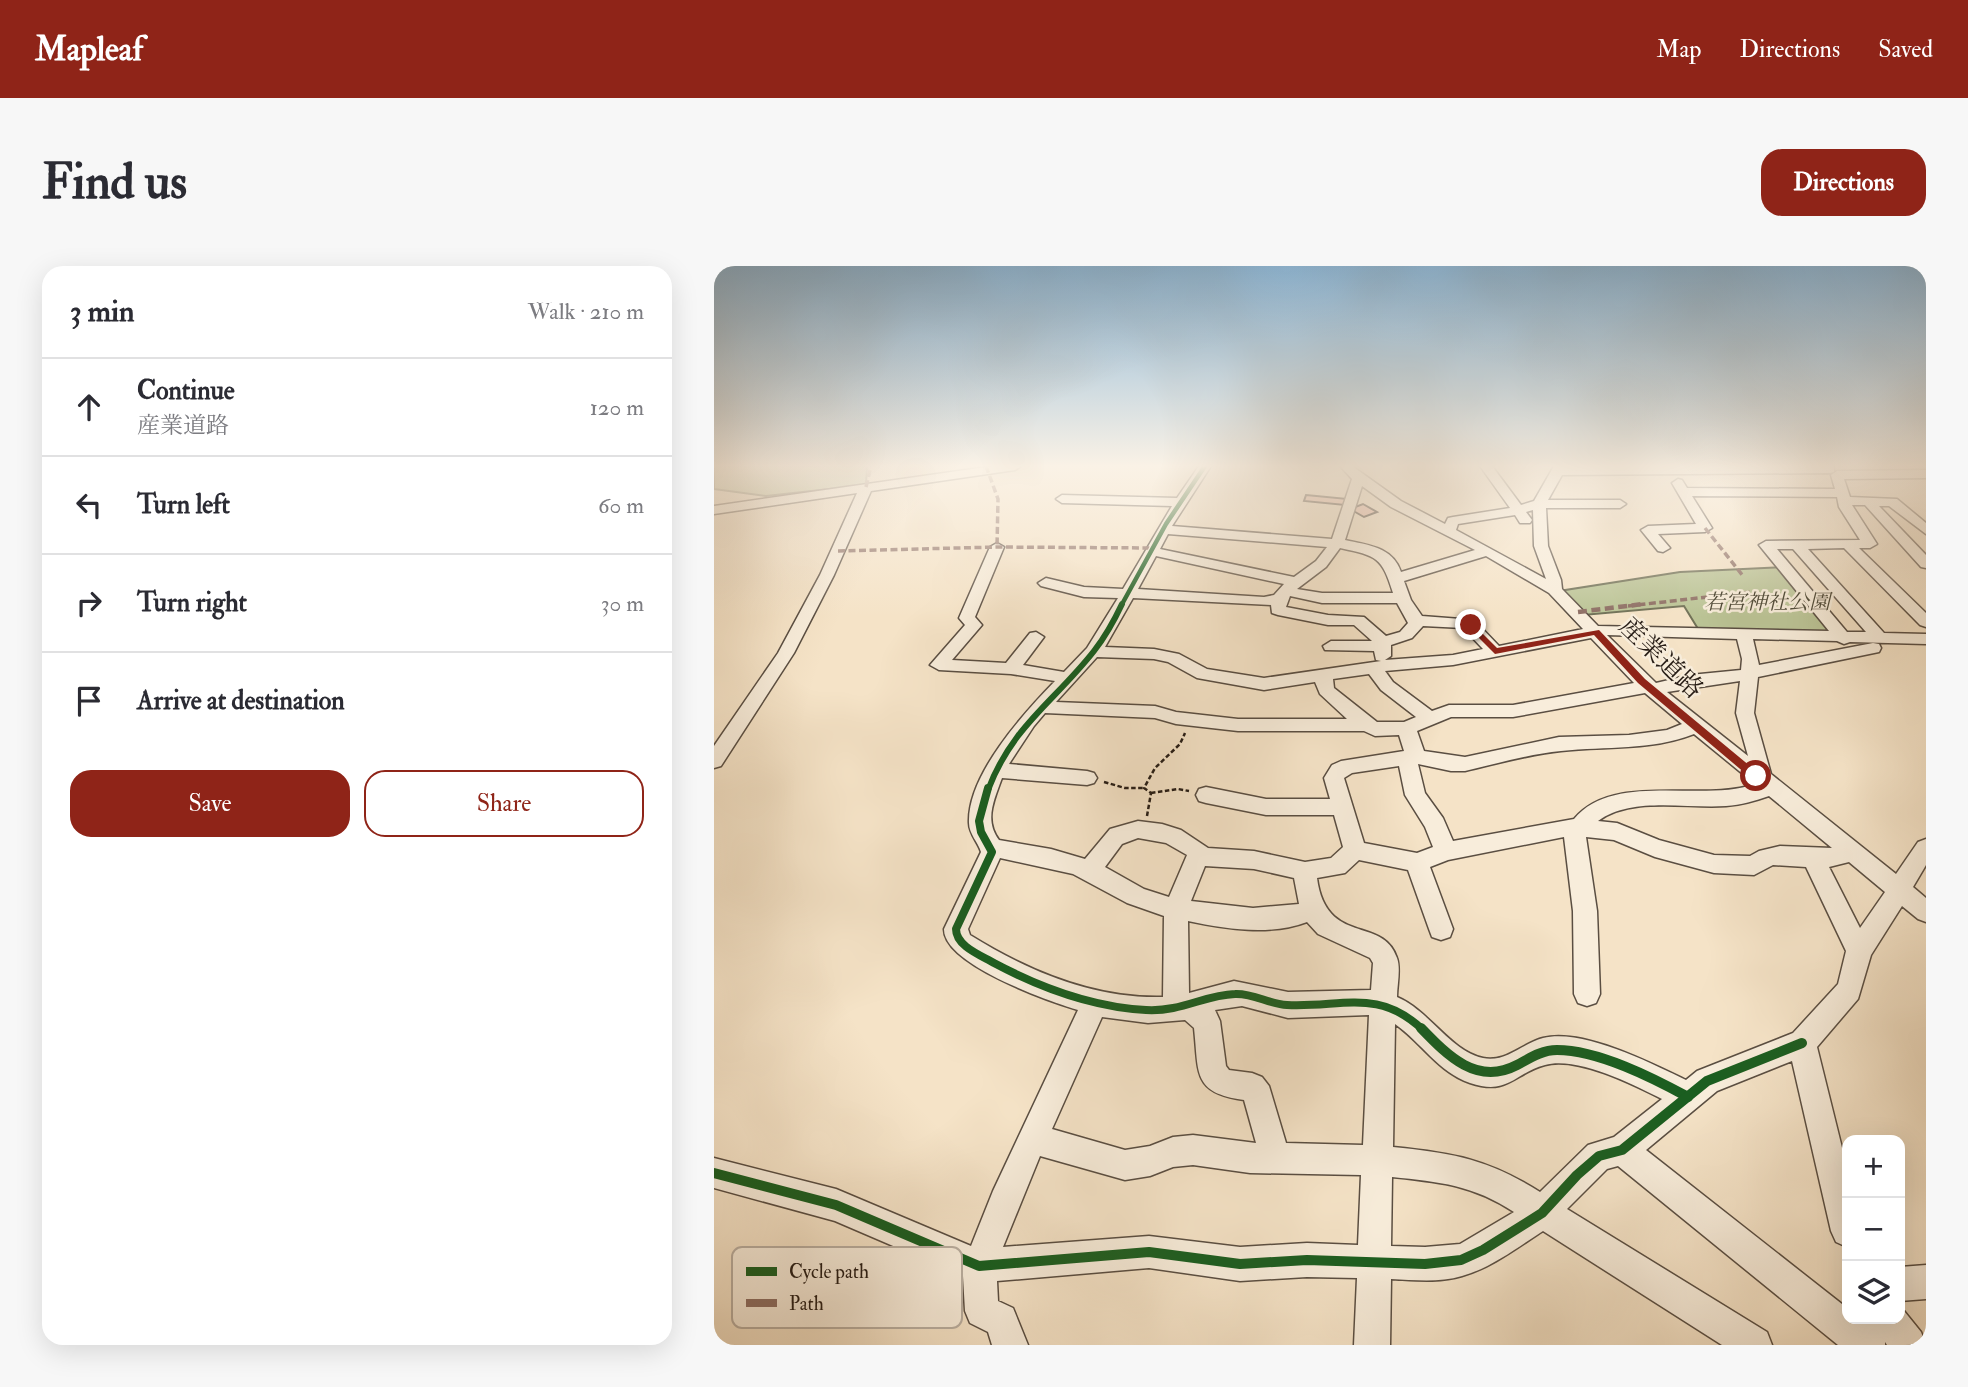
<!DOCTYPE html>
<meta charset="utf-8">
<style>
:root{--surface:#fff;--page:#f7f7f7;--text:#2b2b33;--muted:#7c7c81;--line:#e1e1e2;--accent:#8f2418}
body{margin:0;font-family:"IM FELL Double Pica","Noto Serif JP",serif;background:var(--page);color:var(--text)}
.controls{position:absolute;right:21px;bottom:21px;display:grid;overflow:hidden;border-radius:14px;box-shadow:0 7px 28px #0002}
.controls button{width:63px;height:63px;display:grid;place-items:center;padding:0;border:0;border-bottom:2px solid var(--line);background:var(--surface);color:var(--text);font:35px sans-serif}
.stop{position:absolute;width:21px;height:21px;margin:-16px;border:5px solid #8f2418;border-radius:50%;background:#fff}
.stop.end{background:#8f2418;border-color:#fff;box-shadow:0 2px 7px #0008}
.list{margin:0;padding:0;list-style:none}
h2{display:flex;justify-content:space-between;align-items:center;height:91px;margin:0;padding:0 28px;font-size:30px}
h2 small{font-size:23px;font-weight:400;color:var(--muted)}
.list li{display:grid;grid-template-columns:46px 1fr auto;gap:21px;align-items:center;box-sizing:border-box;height:98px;padding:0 28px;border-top:2px solid var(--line)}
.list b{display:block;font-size:26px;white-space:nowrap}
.list p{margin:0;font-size:23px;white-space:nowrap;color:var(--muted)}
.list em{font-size:23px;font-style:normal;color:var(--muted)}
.actions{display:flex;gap:14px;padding:21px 28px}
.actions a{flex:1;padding:16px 0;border:2px solid var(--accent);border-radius:21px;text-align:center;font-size:24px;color:var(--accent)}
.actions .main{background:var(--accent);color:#fff}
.icon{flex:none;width:38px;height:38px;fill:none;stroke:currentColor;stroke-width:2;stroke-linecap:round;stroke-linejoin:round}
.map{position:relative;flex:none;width:1212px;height:1079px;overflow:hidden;border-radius:21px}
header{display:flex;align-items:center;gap:42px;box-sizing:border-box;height:98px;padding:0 35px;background:var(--accent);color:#fff}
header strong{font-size:33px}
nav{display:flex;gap:38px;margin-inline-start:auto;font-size:24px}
.intro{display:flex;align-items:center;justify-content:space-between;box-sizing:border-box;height:168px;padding:0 42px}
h1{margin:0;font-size:49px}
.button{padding:18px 32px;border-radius:21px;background:var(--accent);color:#fff;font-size:24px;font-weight:700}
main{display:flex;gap:42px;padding:0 42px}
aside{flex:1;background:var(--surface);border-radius:21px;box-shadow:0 7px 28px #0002}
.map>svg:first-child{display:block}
.green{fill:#bbc496;stroke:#707056;stroke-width:2}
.building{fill:#ebb5a3;stroke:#261c15;stroke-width:2}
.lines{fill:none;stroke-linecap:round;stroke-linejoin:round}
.minor-casing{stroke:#5a4e42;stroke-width:3}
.path{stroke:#261c15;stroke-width:2.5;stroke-dasharray:4.5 2.5;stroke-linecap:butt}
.minor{fill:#f8eddb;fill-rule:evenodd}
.quiet-far1{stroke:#8d6e63;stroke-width:3.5;stroke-dasharray:7 3.5;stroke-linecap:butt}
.quiet{stroke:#8d6e63;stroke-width:4.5;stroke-dasharray:9 4.5;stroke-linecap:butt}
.cycleway-far3-casing{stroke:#f8eddb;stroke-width:7}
.cycleway-far2-casing{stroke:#f8eddb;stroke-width:10}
.cycleway-far1-casing{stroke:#f8eddb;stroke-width:12}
.cycleway-casing{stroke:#f8eddb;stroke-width:15}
.cycleway-far3{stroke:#1b5e20;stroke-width:4.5}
.cycleway-far2{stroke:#1b5e20;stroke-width:6}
.cycleway-far1{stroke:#1b5e20;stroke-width:8}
.cycleway{stroke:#1b5e20;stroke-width:10}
.route{fill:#8f2418}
.labels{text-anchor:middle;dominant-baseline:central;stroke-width:5;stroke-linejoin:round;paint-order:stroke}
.far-park-label{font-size:21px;font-style:italic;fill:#534e3c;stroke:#f8eddb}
.street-label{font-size:26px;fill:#261c15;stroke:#f8eddb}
.key{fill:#f8eddb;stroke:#b9aea0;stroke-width:2}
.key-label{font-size:19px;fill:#261c15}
</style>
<header>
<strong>Mapleaf</strong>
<nav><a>Map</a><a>Directions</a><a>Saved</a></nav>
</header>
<div class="intro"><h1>Find us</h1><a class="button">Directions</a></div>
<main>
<aside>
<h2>3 min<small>Walk · 210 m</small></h2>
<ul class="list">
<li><svg class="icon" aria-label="ahead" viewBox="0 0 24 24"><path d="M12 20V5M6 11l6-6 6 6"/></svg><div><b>Continue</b><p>産業道路</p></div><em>120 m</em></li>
<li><svg class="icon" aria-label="left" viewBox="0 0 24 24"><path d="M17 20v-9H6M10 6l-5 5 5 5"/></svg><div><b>Turn left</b></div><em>60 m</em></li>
<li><svg class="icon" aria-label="right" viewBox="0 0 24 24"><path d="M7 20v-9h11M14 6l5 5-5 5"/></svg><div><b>Turn right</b></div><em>30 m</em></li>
<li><svg class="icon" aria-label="arrive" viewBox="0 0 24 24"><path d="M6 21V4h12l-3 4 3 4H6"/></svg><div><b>Arrive at destination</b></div></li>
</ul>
<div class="actions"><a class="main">Save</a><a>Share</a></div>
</aside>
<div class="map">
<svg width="1212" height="1079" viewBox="0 0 1212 1079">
<rect width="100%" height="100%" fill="#f5e3c7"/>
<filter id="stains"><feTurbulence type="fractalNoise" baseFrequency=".00286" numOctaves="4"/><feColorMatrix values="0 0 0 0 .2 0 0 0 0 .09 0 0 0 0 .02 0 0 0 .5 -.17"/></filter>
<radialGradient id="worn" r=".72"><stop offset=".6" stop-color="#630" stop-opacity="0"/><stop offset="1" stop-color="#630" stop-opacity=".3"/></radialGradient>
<g class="green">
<polygon points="0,200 153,200 152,219 52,230 0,223"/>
<polygon points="1070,301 1124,374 986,366 970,340 869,349 845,325 966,306"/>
</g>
<g class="building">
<polygon points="592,229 634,233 631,239 590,235"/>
<polygon points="649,238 663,246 650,251 636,243"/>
</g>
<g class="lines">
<g class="minor-casing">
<g id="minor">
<polygon points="279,200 307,200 301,204 157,225 120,309 80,387 7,500 0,502 0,480 64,387 106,309 143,227 0,248 0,240"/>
<path d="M485,200H497L458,260L618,273L638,213L626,200H638L687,235L731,258L734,252L739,251L796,242L766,200H778L807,239L820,235L840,200H1120V206L1116,207L848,209L834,234H906L912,238L906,242H832L834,280L847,314L848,323L884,360L1115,365L1045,279L1052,275L1146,274L1125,241L1123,231L978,230L998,262L991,266L944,268L956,282L949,286L944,285L927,264L934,260L982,258L958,217L964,213L968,214L973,222L1121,223L1117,209L1123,205L1212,204V212L1130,213L1136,231L1183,233L1212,257V268L1175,240H1165L1212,289V302L1207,301L1151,239H1138L1163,278L1156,282H1145L1212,347V361L1206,359L1130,282L1094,283L1170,367L1212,368V378L1136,376L1130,378L1123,375L1039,373L1045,399L1159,377L1165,378L1167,382L1165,386L1044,411L1040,447L1057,508L1182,608L1204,576L1212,573V599L1199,621L1212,632V656L1204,653L1188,640L1157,689L1144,733L1103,781L1133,902V981L1122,976L1117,965L1078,795L1003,825L932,884L1133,1042V1053H1186V1040L1207,1066L1212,1079H1173L1171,1076V1079H1124L904,900L893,903L853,943L1053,1066L1058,1079H1008L829,965C804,981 777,1002 748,1010C725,1017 700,1014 677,1013L676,1079H640L643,1012L593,1011L526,1015L435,1002L283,1015L284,1035L299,1042L314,1079H278L274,1066L256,1057L251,1045L249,1010L121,955L0,922V892L122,923L257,980L279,925L364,744C334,735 229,698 230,663L267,586C264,576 255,568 255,557C253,509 310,447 341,415L297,408L225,404L216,399L251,359L245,352L276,281L283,277L290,281L261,351L268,359L238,394L292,397L316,367L322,366L330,371L309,399L350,406L373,382L404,332L370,331L327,320L324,317L332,312L370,321L409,323L458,240L348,237L342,233L348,229L463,232ZM648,220L677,241L761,284L687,306C679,281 654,279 631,274ZM819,244L820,280L832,313L742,264L744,258L801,249L806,257H816L818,254L812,246ZM454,268L613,281L602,295L580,311L446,283ZM626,282C663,290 668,291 679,327H608L583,323L612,301ZM1063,283H1079L1152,366H1133ZM442,290L570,318L560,329L550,331L424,323ZM772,290L835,327L869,363L785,380L760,354L708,350L697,334L690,315ZM576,330L608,337H683L694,357L686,366L672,370L650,351L614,349L572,341ZM419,332L557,339L558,347L564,349L614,359H640L658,375H617L609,380L611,384L660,385L662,394L667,395L550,412L493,403L465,388L440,383L391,381ZM709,360L749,362L769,383L739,389L671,394L677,390V379L698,372ZM893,369L1023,373L1028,393L1027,404L976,409L942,417ZM877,372L920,417L799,439H735L718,445L679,416L671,405L739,399ZM383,391L440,393L454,396L483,412L550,424L601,416L606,428L633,453H524L462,446L441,440L342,436ZM655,408L667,424L702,451L690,456H663L620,422L619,413ZM1026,415L1022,447L1034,490L953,426ZM931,427L968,458L953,464L915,469L845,471L751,491L710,485L703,465L737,451H799ZM331,447L441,452L462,458L524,465H650L661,470L685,469L690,485L627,495L618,499L610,512L616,533H552L492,521L485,523L482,529L485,535L492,537L552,549H620L629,581L617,592L591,596L540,585L494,582L467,564L448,558L424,555L396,563L371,593L337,583L285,574C270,554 280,534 288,512L373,519L380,517L383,512L380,507L373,505L295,498L320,460ZM980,468L1041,518C989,537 900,505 860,553L739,575L729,552L711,527L704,498L737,505H751C782,498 815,488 847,485C893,480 936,485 980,468ZM685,500L691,529L711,561L719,581L703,587L650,577L630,512L638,507ZM1055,530L1118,582L1066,580L1045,585L1036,590L1000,589L945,574L903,557L884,555C918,530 972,543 1012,540C1027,539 1041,535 1055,530ZM850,571L859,645L860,728L864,737L873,740L882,737L886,728L883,645L872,571L900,574L941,591L1000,607L1040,609L1059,599L1092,601L1132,685L1124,718L1079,767L983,805L972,814C937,797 868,762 829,772C809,777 791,797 769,792C736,785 716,745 683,731C683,719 687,703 683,692C669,649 612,681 603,612L631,607L645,594L694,604L715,663L718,671L727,674L736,671L739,663L716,601L734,594ZM424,572L452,577L473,589L455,631L430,623L391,601L408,578ZM286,592L359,608L413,637L450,650L449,731C379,733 314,705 256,669L254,663ZM1135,596L1171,626L1146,662L1115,601ZM491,600L540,603L580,612L585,638L539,642L477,635ZM474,655C512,663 556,670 593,656L604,668L656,692L659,697L657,724L574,726L520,715L475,727ZM528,740L574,752L655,749L649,879L572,877L555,820L548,811L538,807L515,804L512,800L506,755L501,744ZM388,751L434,757L471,754L480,762C485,807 478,827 530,834L542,877L479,869L459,871L436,880L411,884L338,863ZM681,758C708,777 724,806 756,817C795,830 800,807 831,799C863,790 920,819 948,833L900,871L874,879L826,926C774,893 739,887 679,881ZM326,890L411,914L436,910L459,901L479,899L536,907L647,909L644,979L593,977L526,981L435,970L289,981ZM678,911C726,916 759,919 800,946L746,978L711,981L677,980Z"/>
<polygon points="1212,999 1212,1033 1186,1035 1186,1001"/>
</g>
</g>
<g class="path">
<polyline points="390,516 411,522 430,522"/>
<polyline points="437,527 464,523 475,525"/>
<polyline points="433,550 437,527 430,522 441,502 466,478 471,467"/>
</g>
<use href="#minor" class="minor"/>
<g class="quiet-far1">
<polyline points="272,200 284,233 283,281"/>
<polyline points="152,221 157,200"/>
<polyline points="991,262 1029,310"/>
<polyline points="124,285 283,281 438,282"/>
<polyline points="914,340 1037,326"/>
</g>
<polyline class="quiet" points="864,346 929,338"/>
<g class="cycleway-far3-casing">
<polyline id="cycleway-far3" points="407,340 452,258 491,200"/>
</g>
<g class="cycleway-far2-casing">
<path id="cycleway-far2" d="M274,524C298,460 341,435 380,385C391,371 400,355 408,338"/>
</g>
<g class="cycleway-far1-casing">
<path id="cycleway-far1" d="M274,522L265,555L267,566L278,586L242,663C242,680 266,689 280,697C327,722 378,741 432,744C468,746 490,729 521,728C539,727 555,738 573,739C627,742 664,721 709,764"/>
</g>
<g class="cycleway-casing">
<g id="cycleway">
<path d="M707,762C734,790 763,820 803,799C816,792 828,784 843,784C884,784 939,812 974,831"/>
<polyline points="0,907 122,939 265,1000 435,986 526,998 593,994 711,998 747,994 769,984 828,947 863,909 885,890 908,884 993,815 1088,777"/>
</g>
</g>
<use href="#cycleway-far3" class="cycleway-far3"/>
<use href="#cycleway-far2" class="cycleway-far2"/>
<use href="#cycleway-far1" class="cycleway-far1"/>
<use href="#cycleway" class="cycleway"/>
</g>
<linearGradient id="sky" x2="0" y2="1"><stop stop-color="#8cb7d8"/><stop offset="0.57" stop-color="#faf2e6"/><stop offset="1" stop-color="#faf2e6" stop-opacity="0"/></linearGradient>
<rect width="1212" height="351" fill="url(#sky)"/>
<polygon class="route" points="757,356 783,382 885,364 931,413 1048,510 1042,514 1038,513 924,417 880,369 781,388 752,359"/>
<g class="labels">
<g class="far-park-label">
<text x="1053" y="336">若宮神社公園</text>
</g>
<g class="street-label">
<text transform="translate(947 392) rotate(44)">産業道路</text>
</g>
</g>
<rect x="18" y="981" width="230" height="81" rx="10" class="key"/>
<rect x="32" y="1001" width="31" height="9" fill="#1b5e20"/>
<rect x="32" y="1033" width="31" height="8" fill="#8d6e63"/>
<g class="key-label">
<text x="75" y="1012">Cycle path</text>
<text x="75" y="1044">Path</text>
</g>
<rect width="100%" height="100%" filter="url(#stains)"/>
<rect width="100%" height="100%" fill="url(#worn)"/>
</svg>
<div class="controls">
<button>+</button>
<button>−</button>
<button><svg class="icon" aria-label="layers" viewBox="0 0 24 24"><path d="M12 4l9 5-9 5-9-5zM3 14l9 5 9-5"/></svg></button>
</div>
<div class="stop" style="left:1042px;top:510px"></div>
<div class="stop end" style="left:757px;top:359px"></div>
</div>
</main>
